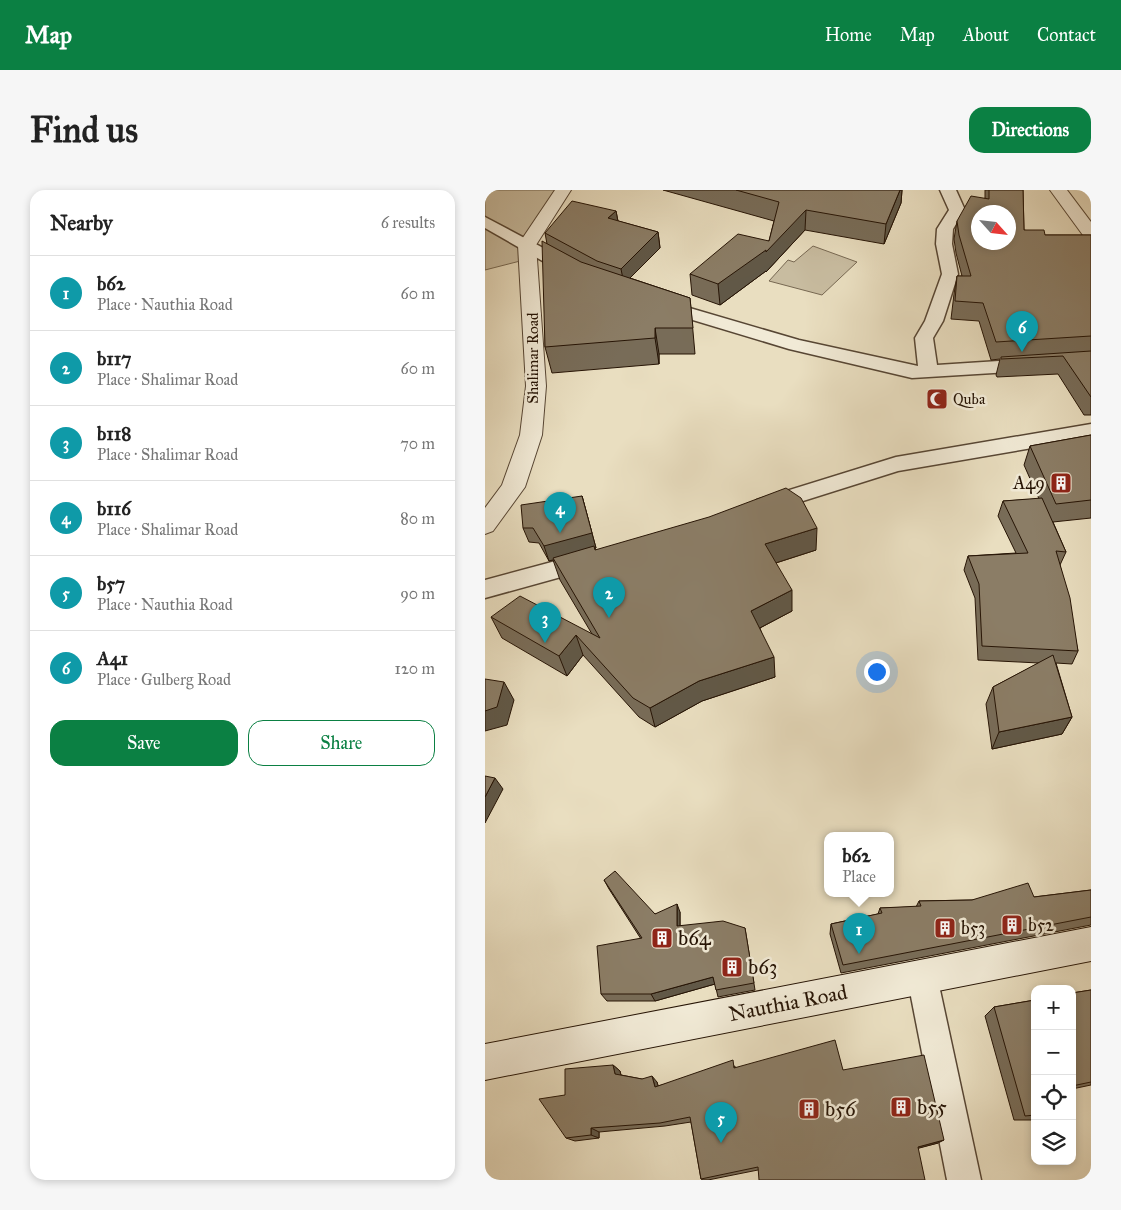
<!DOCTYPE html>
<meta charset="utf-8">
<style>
:root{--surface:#fff;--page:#f6f6f6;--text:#222;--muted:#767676;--line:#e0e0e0;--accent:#0b8043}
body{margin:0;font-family:"IM FELL Great Primer",serif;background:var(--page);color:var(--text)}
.controls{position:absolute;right:15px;bottom:15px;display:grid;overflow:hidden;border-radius:10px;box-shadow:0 2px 8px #0003}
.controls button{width:45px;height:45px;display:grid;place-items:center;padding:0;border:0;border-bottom:1px solid var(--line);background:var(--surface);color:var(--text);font:25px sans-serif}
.compass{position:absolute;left:486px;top:15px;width:45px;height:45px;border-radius:50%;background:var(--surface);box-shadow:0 2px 8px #0003;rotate:117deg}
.you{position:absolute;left:391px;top:481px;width:18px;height:18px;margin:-12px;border:4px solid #fff;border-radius:50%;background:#1a73e8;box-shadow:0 0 0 8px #1a73e833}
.badge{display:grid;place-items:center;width:32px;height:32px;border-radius:50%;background:var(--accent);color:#fff;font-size:16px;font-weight:700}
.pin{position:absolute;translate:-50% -41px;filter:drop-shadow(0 1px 2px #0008)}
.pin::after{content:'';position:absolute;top:26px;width:18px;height:15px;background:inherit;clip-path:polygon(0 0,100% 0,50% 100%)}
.popup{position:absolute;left:339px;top:642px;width:70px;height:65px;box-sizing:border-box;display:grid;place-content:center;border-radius:10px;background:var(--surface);filter:drop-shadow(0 1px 4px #0005);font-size:16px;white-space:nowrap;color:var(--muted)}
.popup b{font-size:19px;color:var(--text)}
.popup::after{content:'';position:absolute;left:50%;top:100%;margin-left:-10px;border:10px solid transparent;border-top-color:var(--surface)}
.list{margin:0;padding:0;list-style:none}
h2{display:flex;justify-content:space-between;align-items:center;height:65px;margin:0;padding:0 20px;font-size:21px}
h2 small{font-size:16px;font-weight:400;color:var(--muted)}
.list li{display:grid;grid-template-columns:32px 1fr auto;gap:15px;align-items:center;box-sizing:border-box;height:75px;padding:0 20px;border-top:1px solid var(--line)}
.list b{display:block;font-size:19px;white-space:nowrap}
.list p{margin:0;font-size:16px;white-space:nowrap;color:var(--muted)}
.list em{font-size:16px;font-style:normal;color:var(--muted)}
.actions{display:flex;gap:10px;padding:15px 20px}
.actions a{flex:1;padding:11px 0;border:1px solid var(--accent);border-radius:15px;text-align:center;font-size:18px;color:var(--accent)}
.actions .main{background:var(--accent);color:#fff}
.icon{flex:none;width:28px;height:28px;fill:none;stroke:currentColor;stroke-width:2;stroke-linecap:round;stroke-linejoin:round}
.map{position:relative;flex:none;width:606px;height:990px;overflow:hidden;border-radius:15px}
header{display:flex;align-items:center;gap:30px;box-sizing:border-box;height:70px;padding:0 25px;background:var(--accent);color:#fff}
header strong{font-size:24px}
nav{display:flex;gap:28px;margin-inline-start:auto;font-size:18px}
.intro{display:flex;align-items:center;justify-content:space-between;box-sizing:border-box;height:120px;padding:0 30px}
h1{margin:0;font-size:35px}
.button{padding:12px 22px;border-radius:15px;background:var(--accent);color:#fff;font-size:18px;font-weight:700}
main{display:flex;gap:30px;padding:0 30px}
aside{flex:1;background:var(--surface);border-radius:15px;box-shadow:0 2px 8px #0003}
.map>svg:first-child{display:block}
.green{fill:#c8bca0;stroke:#776852}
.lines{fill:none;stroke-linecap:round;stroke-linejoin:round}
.minor-casing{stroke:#574634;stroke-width:3}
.tertiary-casing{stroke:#574634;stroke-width:2}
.secondary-casing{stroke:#261405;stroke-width:2}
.minor{fill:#f1ead6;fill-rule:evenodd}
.tertiary{fill:#f1ead6;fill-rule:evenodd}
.secondary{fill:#f1ead6;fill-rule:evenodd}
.wall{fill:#786c58;stroke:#261405}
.shaded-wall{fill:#615847;stroke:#261405}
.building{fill:#8b7d66;stroke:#261405;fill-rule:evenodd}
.labels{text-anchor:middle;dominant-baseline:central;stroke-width:5;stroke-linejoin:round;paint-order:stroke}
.far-street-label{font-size:15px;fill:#261405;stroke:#f1ead6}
.far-poi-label{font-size:15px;fill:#261405;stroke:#f1ead6;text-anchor:start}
.poi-label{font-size:18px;fill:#261405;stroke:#f1ead6;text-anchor:start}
.near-poi-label{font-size:21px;fill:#261405;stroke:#f1ead6;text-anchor:start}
.near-street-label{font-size:21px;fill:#261405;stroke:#f1ead6}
</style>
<header>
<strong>Map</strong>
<nav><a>Home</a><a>Map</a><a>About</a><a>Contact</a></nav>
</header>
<div class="intro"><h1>Find us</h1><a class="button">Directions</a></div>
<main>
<aside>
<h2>Nearby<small>6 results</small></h2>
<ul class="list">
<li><span class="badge" style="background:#0f9aa8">1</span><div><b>b62</b><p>Place · Nauthia Road</p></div><em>60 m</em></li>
<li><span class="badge" style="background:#0f9aa8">2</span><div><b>b117</b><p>Place · Shalimar Road</p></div><em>60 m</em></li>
<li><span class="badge" style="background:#0f9aa8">3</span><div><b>b118</b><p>Place · Shalimar Road</p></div><em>70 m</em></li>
<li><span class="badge" style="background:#0f9aa8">4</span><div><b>b116</b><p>Place · Shalimar Road</p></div><em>80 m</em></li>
<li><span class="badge" style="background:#0f9aa8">5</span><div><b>b57</b><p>Place · Nauthia Road</p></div><em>90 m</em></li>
<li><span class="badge" style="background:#0f9aa8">6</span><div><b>A41</b><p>Place · Gulberg Road</p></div><em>120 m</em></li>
</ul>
<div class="actions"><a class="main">Save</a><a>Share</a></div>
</aside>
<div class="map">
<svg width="606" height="990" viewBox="0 0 606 990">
<rect width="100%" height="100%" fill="#e9dec0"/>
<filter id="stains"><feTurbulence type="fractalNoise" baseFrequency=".004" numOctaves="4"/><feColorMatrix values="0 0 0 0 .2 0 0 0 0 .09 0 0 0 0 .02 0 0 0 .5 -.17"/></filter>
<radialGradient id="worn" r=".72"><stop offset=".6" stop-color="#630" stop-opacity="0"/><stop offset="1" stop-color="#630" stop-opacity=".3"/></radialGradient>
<g class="green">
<polygon points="0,0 75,0 43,69 0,80"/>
<polygon points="328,56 372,72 337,105 284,91 303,70 309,72"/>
</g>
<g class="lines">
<g class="minor-casing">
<g id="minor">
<polygon points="455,0 471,0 480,20 468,39 467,54 473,84 458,131 448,148 452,175 606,165 606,177 427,188 304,159 168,118 165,114 168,110 174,109 314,150 433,176 430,148 440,131 457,84 451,54 452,39 464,20"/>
<polygon points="0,27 94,77 96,81 94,85 82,85 0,38"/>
<polygon points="606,234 606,248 413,281 280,323 272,320 269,315 272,310 411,267"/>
<polygon points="104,362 112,365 115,371 112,377 0,408 0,390"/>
<polygon points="437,771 448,775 452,786 496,990 462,990 422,786 426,775"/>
</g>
</g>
<g class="tertiary-casing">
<g id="tertiary">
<polygon points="70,0 86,0 51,55 61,196 57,245 40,297 8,341 0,344 0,318 17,295 35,245 41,196 33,55"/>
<polygon points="565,0 582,0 606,32 606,49 600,48"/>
</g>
</g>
<g class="secondary-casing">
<polygon id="secondary" points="606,737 606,771 0,890 0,854"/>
</g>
<use href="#minor" class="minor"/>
<use href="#tertiary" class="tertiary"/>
<use href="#secondary" class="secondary"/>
</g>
<g class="wall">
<polygon points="178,0 417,0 416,13 399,54 320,40 281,82 281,81 235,115 207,105 205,84 284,51 289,31"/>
<polygon points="500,0 538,0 539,40 560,45 606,45 606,225 599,225 573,184 512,187 511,185 515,169 506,170 494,131 466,129 469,104 472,86 477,86 471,63 469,49 472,31 500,8"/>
<polygon points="131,21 133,31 173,42 175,58 145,88 205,108 210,164 174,164 174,174 67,183 60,157 62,54 60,43"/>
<polygon points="606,245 606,328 568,332 581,362 575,375 593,461 587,474 571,473 587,527 577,544 507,559 501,514 508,497 554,473 493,470 490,408 479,380 483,366 531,363 513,326 518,311 554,309 539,275 545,256"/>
<polygon points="97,306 111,358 110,358 110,360 331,360 291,373 307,421 275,438 290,487 217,511 170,537 154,527 98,465 82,486 17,448 6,427 107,444 75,390 68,370 64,371 54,353 44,352 38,338"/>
<polygon points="119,690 170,724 195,722 195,736 260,738 270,800 233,807 230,794 170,811 122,811 116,804 156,749 124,699"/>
<polygon points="606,700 606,735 356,783 345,744 346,734 393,724 395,718 431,717 434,711 487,710 549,707"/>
<polygon points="606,800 606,895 587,899 587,803"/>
<polygon points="550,810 550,930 529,930 500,826 509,817"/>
<polygon points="128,875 135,881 136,885 172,892 173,896 250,876 250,878 358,880 453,953 433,958 273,980 223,990 218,990 216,989 206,932 180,936 114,942 114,948 90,951 81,948 80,905"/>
</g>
<g class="shaded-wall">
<polygon points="415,0 417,0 416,13 399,54 401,34"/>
<polygon points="321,20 320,40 281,82 281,81 235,115 233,94"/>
<polygon points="131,21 134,37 123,28"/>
<polygon points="173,42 175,58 139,94 136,79"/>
<polygon points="170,138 174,164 174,174 170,148"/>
<polygon points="97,306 111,358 64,371 59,356"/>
<polygon points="332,338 331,360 281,376 280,354"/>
<polygon points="307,400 307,421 267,442 266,421"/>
<polygon points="91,445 98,465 82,486 74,466"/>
<polygon points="289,467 290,487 217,511 170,537 165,518 214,491"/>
<polygon points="19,492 29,510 22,535 0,541 0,521"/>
<polygon points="587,527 577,544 507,559 514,542"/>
<polygon points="10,588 18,599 0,633 0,607"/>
<polygon points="192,714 195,722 195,745 192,736"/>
<polygon points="228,787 230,794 170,811 166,804"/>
<polygon points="128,875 135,881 137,890 130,884"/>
<polygon points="167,886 172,892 175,902 170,897"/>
<polygon points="106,938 114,942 114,948 106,945"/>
<polygon points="459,950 453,953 427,960 433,957"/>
</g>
<g class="building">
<polygon points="251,0 415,0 401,34 321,20 281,62 281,60 233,94 205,84 253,44 284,51 294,12"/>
<path d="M504,0H538L539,40H559L560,45H606V146L511,152L498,113L470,111L472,86H486L474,45L472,31L486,6L504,9ZM494,22H524V52H494Z"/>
<polygon points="87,11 131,21 123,28 173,42 136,79 112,71 60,43"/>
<polygon points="57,51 96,72 205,108 208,138 170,138 170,148 60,157"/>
<polygon points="606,161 606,207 578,166 516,169 516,167"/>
<polygon points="606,245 606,310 571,314 545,256"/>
<polygon points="301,298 316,308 332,338 280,354 307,400 266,421 289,467 214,491 165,518 148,508 91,445 74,466 6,427 35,406 115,448 68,368 109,356 110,360 224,327"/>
<polygon points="97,306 107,343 59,356 48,338 38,338 36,315"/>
<polygon points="557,308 581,362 571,361 585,408 593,461 497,456 494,394 483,366 543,363 518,311"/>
<polygon points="568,465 587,527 514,542 508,497"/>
<polygon points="0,489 19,492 12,517 0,521"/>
<polygon points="0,586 10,588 0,607"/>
<polygon points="130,681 170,724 192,714 192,736 238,731 260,738 269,793 231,800 228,787 166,804 116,804 112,756 157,748 119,690"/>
<polygon points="543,693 549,707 606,700 606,727 358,775 346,734 397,723 395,718 436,716 434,711 487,710"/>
<polygon points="606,800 606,892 587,896 587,803"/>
<polygon points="550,810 550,925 540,926 509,817"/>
<polygon points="350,850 358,880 439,865 459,950 433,957 440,990 274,990 273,977 216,989 205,927 175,933 106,938 106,945 81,948 54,909 80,905 80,879 128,875 130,884 157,889 167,886 170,897 248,870 249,878"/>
</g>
<defs>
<g id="mosque-square" transform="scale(1.125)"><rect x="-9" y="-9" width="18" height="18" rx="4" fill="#8f2418" stroke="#f1ead6"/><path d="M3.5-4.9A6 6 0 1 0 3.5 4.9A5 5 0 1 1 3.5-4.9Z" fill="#fff"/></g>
<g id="building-square" transform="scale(1.125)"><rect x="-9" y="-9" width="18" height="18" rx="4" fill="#8f2418" stroke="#f1ead6"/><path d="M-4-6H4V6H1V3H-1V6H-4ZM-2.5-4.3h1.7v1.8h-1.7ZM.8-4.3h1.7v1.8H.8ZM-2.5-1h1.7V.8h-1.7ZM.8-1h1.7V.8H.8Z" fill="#fff"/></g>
</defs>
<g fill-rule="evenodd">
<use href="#mosque-square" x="452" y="209"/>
<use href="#building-square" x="576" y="293"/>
<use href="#building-square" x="527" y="735"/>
<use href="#building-square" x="460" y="738"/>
<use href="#building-square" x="177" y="748"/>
<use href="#building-square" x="247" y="777"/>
<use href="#building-square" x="416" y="917"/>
<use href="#building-square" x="324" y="919"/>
</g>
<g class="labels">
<g class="far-street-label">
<text transform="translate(48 168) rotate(-90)">Shalimar Road</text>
</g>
<g class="far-poi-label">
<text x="468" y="209">Quba</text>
</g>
<g class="poi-label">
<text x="560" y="293" text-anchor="end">A49</text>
<text x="543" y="735">b52</text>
<text x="476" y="738">b53</text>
</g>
<g class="near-poi-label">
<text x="193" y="748">b64</text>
<text x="263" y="777">b63</text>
<text x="432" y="917">b55</text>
<text x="340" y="919">b56</text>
</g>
<g class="near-street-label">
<text transform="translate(303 813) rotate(-11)">Nauthia Road</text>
</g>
</g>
<rect width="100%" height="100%" filter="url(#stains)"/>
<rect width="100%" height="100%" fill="url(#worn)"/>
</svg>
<div class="controls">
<button>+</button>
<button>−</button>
<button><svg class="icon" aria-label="locate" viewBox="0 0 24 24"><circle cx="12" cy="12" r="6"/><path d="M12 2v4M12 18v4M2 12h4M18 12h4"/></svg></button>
<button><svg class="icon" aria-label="layers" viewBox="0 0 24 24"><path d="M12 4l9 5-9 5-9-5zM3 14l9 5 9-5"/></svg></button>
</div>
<svg class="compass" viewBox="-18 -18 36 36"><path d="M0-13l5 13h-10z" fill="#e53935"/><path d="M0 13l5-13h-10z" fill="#767676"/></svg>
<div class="you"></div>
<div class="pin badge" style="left:374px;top:764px;background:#0f9aa8">1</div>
<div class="popup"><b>b62</b>Place</div>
<div class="pin badge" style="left:124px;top:428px;background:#0f9aa8">2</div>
<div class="pin badge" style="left:60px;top:453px;background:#0f9aa8">3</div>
<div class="pin badge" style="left:75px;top:343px;background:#0f9aa8">4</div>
<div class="pin badge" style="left:236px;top:953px;background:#0f9aa8">5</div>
<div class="pin badge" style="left:537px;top:162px;background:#0f9aa8">6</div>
</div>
</main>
